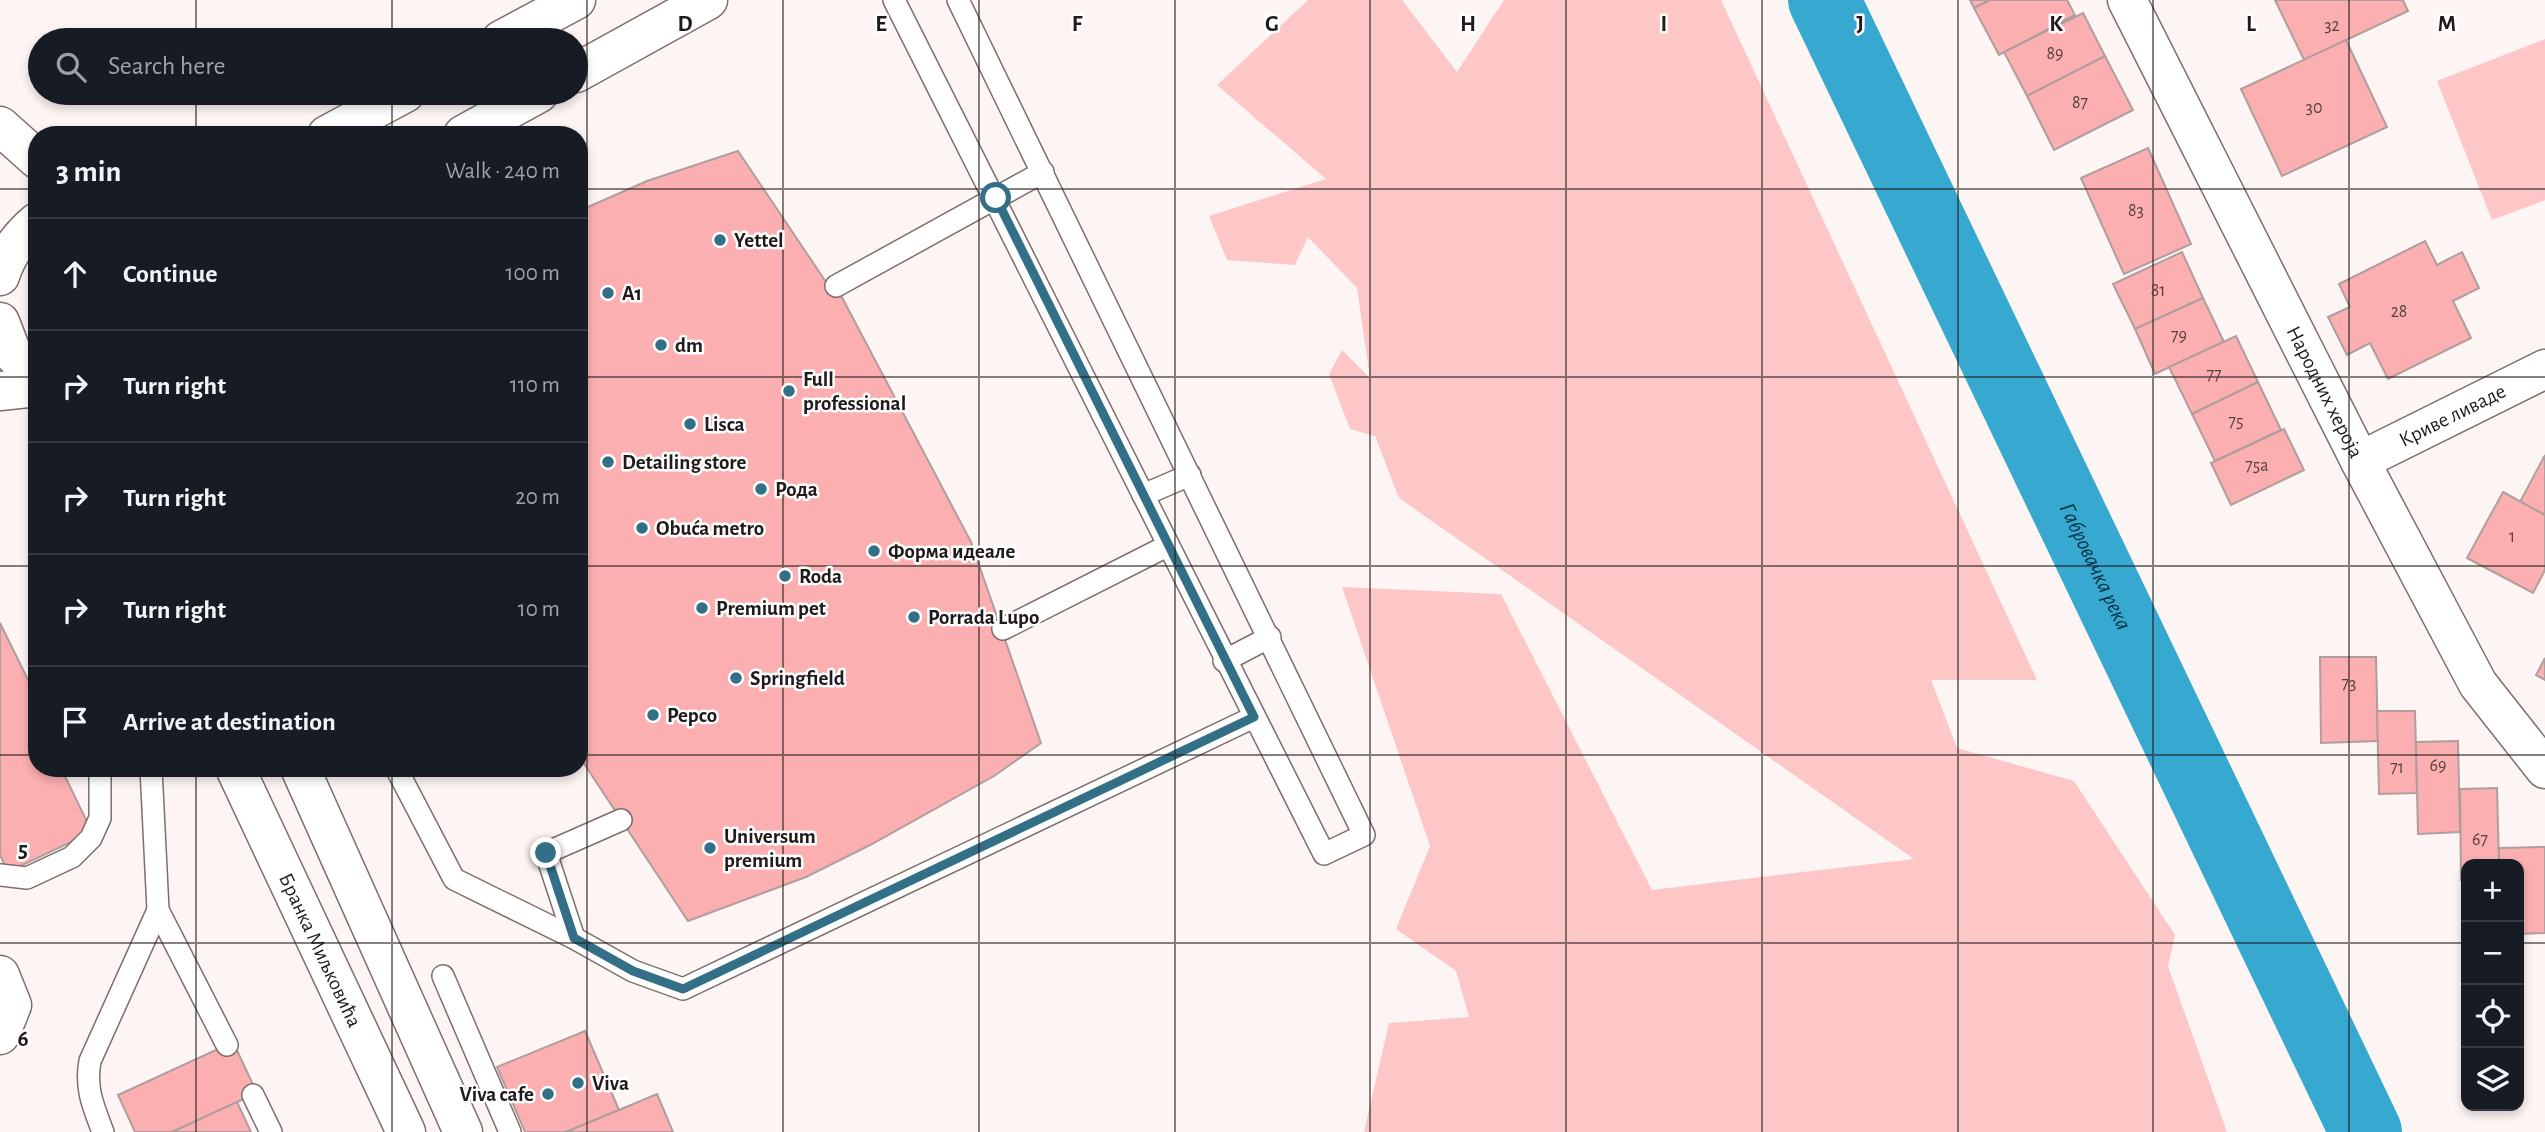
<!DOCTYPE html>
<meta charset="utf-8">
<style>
:root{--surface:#171b24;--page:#20242c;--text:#f1f3f6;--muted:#9ea1a6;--line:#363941}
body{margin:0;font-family:"Alegreya Sans",sans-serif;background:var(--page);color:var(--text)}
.controls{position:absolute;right:21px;bottom:21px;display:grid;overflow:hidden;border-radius:14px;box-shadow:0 4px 10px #0003}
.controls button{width:63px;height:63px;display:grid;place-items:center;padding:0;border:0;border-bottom:2px solid var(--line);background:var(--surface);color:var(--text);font:35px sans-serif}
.stop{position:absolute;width:21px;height:21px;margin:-16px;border:5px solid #336f86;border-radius:50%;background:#fff}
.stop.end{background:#336f86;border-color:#fff;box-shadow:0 2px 7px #0008}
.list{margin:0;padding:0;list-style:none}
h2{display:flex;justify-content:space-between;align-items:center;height:91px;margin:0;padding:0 28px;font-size:30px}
h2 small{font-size:23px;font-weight:400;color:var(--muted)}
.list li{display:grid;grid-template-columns:46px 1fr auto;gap:21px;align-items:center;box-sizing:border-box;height:112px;padding:0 28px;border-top:2px solid var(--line)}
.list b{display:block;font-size:26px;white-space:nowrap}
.list em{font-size:23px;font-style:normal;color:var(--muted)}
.icon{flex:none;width:38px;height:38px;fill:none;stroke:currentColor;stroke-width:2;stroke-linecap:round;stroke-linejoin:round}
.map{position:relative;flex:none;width:2545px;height:1132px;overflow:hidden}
.search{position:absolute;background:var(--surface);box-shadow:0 4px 10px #0003;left:28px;top:28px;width:560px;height:77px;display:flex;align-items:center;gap:18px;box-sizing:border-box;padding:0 24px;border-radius:38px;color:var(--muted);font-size:26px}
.panel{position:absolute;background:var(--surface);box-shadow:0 4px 10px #0003;left:28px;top:126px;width:560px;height:651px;border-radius:28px}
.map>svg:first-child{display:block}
.green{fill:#fdc6c7}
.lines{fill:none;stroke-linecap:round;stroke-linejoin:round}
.river{stroke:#37a8cf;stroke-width:72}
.building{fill:#fcafb0;stroke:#b09d9d;stroke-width:2}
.service-casing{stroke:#7f6e6e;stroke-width:24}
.minor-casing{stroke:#7f6e6e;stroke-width:41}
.tertiary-casing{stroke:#7f6e6e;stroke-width:41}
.service{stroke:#fff;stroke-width:21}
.minor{stroke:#fff;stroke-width:38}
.tertiary{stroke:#fff;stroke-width:38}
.route{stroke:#336f86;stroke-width:9}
.grid{fill:none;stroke:#211a1a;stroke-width:2;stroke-opacity:0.55}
.poi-dot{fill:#336f86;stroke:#fff;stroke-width:2.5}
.labels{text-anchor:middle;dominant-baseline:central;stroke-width:5;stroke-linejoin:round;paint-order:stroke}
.number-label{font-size:18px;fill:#583f40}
.poi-label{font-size:21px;font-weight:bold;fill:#211a1a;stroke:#fff;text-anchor:start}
.street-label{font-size:21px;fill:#211a1a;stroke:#fff}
.water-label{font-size:23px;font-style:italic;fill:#003141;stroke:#fff}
.grid-label{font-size:23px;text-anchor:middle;font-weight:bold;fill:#211a1a;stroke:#fff;stroke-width:5;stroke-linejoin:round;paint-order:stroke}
</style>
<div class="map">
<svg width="2545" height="1132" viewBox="0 0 2545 1132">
<rect width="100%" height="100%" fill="#fdf5f4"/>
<g class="green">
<polygon points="1308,0 1402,0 1457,72 1504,0 1721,0 2037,680 1931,680 1957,748 2074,781 2175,935 2168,966 2227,1132 1364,1132 1389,1023 1469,1017 1456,971 1396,929 1430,846 1342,587 1501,594 1652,890 1914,859 1399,498 1375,436 1350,429 1329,374 1342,350 1370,378 1357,288 1308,237 1295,265 1227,260 1209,216 1326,179 1217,85"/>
<polygon points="2545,39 2545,200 2492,220 2437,81"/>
</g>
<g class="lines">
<path class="river" id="s1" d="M1824,0L2366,1132"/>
</g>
<g class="building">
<polygon points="1970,0 1990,0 1974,8"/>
<polygon points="1990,0 2067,0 2075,15 1999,55 1974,8"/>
<polygon points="2275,0 2403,0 2408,11 2304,60"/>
<polygon points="2083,13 2105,56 2027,96 2004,52"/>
<polygon points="2346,40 2387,127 2282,176 2241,89"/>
<polygon points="2105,56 2133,110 2054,150 2027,96"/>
<polygon points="2148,148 2191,244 2124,274 2081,178"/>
<polygon points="738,151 830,288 836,286 971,542 1041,743 994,776 872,844 806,877 688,921 579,756 579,211 647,181"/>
<polygon points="2425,241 2437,265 2462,252 2479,288 2453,301 2471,338 2388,379 2370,343 2347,355 2328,317 2350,307 2339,284"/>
<polygon points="2182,252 2203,298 2135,329 2113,284"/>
<polygon points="2203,298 2224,342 2155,374 2135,329"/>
<polygon points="2236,336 2258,382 2192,414 2169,367"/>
<polygon points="2258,382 2281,430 2215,461 2192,414"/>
<polygon points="2284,429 2304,470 2231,505 2211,463"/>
<polygon points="2545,455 2545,515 2520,502"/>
<polygon points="2503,492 2545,515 2545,570 2533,593 2467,558"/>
<polygon points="0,623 32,688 37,685 37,768 61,768 92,832 8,872 0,855"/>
<polygon points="2320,657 2376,657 2378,741 2321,743"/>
<polygon points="2545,658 2545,680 2536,675"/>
<polygon points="2377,711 2415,711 2417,793 2379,794"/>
<polygon points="2458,741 2460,832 2418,834 2416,742"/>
<polygon points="2497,788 2499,864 2466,864 2466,880 2461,880 2460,789"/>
<polygon points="2545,847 2545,933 2519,934 2519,864 2499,864 2499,848"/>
<polygon points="585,1031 619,1110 566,1132 525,1132 497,1067"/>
<polygon points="233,1042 257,1093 172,1132 135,1132 118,1095"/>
<polygon points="657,1094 673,1132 566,1132 619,1110"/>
<polygon points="237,1102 251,1132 175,1132 174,1131"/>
</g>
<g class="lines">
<g class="service-casing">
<g id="service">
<polyline points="894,0 1324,854 1364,835 958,0"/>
<polyline points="836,286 1043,172"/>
<polyline points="1143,495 1190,475"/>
<polyline points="1003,629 1167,546"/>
<polyline points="1224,661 1270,637"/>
<polyline points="151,768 158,910 227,1045"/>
<polyline points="396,768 454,879 574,938 633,971 683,989 1254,717"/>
<polyline points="0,875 27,878 72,857 91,838 100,818 100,768"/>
<polyline points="574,938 546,853 621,820"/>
<polyline points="443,976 510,1132"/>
<polyline points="253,1095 271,1132"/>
<path d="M103,1132C93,1106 85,1088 90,1061L158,910"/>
</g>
</g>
<g class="minor-casing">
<g id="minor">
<path id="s2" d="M2127,0L2360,461L2478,684L2545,769"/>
<path id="s3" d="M2360,461L2545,369"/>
<polyline points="0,975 12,1005 0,1035"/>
</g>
</g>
<g class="tertiary-casing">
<g id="tertiary">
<polyline points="501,40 576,0"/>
<polyline points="576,73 708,0"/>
<polyline points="0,126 37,159"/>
<polyline points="327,135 405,93"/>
<polyline points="463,135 539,93"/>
<path d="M0,276C7,253 19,237 37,222"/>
<polyline points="0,322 12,353 37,377"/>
<polyline points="0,391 37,387"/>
<path id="s4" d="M235,768L406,1132"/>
<polyline points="300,768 463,1132"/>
</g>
</g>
<use href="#service" class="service"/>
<use href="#minor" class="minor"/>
<use href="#tertiary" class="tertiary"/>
</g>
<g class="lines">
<polyline class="route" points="546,853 574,938 633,971 683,989 1254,717 996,198"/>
</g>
<path class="grid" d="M196,0V40M392,0V40M587,0V1132M783,0V1132M979,0V1132M1175,0V1132M1370,0V1132M1566,0V1132M1762,0V1132M1958,0V1132M2153,0V1132M2349,0V1132M196,93V135M392,93V135M0,189H37M579,189H2545M0,377H37M579,377H2545M0,566H37M579,566H2545M0,755H37M579,755H2545M196,768V1132M392,768V1132M0,943H2466M2519,943H2545"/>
<g class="poi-dot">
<circle cx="720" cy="240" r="7"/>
<circle cx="608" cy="293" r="7"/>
<circle cx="661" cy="345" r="7"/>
<circle cx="789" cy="391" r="7"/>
<circle cx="690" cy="424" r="7"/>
<circle cx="608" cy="462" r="7"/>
<circle cx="761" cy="489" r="7"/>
<circle cx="642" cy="528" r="7"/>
<circle cx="874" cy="551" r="7"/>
<circle cx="785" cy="576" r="7"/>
<circle cx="702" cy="608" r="7"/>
<circle cx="914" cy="617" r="7"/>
<circle cx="736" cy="678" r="7"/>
<circle cx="653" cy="715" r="7"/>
<circle cx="710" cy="848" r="7"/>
<circle cx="578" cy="1083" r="7"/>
<circle cx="548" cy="1094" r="7"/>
</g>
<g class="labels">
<g class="number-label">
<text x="2332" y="26">32</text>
<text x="2055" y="54">89</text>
<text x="2080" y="103">87</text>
<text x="2314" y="108">30</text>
<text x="2136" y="211">83</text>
<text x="2158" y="291">81</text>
<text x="2399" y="312">28</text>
<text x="2179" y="336">79</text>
<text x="2214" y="375">77</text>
<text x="2236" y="422">75</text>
<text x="2257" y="466">75a</text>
<text x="2512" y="537">1</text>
<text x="2349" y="684">73</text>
<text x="2438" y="766">69</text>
<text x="2397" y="768">71</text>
<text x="2480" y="840">67</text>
</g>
<g class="poi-label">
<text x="734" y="240">Yettel</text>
<text x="622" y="293">A1</text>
<text x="675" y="345">dm</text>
<text x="803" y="379">Full<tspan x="803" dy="24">professional</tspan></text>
<text x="704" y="424">Lisca</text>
<text x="622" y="462">Detailing store</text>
<text x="775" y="489">Рода</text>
<text x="656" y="528">Obuća metro</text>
<text x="888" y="551">Форма идеале</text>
<text x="799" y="576">Roda</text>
<text x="716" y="608">Premium pet</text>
<text x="928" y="617">Porrada Lupo</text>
<text x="750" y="678">Springfield</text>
<text x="667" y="715">Pepco</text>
<text x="724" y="836">Universum<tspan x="724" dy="24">premium</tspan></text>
<text x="592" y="1083">Viva</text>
<text x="534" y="1094" text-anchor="end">Viva cafe</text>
</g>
<g class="street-label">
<text stroke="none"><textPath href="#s2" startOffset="439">Народних хероја</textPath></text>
<text stroke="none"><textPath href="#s3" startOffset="103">Криве ливаде</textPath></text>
<text stroke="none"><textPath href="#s4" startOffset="201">Бранка Миљковића</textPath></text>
</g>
<g class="water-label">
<text stroke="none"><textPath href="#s1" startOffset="628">Габровачка река</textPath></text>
</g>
</g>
<g class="grid-label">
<text x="685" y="31">D</text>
<text x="881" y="31">E</text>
<text x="1077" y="31">F</text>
<text x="1272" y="31">G</text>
<text x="1468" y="31">H</text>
<text x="1664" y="31">I</text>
<text x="1860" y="31">J</text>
<text x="2056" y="31">K</text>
<text x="2251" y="31">L</text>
<text x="2447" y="31">M</text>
<text x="23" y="857">5</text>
<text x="23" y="1046">6</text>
</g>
</svg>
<div class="controls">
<button>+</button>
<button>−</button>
<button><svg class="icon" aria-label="locate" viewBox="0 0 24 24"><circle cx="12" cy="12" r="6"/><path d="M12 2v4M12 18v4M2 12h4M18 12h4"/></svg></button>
<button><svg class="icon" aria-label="layers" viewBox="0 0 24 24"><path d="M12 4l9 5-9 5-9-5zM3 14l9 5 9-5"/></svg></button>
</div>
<div class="stop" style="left:996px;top:198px"></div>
<div class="stop end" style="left:546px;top:853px"></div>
<div class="search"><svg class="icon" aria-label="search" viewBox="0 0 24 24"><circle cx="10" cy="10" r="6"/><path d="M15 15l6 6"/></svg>Search here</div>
<section class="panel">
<h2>3 min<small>Walk · 240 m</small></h2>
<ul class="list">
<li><svg class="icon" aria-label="ahead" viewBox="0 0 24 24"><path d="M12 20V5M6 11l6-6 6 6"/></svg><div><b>Continue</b></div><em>100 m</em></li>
<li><svg class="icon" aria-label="right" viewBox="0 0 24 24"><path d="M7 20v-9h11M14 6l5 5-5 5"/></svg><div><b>Turn right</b></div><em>110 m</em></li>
<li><svg class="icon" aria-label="right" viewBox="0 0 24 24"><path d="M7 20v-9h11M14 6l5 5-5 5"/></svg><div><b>Turn right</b></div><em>20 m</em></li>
<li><svg class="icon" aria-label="right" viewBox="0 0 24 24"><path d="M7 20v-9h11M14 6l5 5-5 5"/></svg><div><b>Turn right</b></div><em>10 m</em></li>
<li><svg class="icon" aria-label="arrive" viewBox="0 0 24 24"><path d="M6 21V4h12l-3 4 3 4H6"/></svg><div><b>Arrive at destination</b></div></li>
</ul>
</section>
</div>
